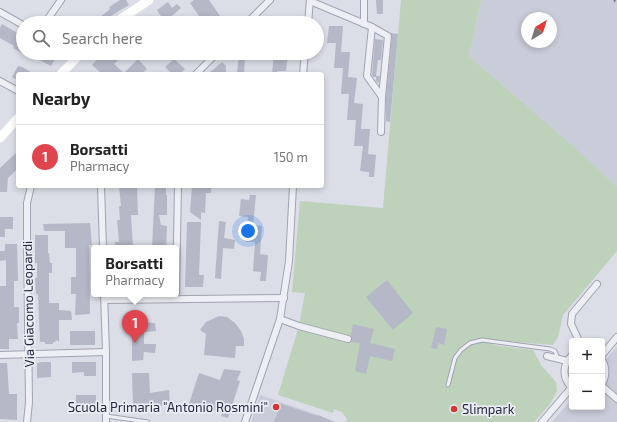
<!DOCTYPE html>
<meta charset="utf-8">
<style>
:root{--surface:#fff;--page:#f6f6f6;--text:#222;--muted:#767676;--line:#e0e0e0;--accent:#d73634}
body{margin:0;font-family:"Exo 2",sans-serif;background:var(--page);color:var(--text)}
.controls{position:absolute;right:12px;bottom:12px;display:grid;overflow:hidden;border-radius:4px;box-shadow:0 2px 6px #0003}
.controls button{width:36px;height:36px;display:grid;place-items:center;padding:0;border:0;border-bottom:1px solid var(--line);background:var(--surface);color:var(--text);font:20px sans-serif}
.compass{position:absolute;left:521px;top:12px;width:36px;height:36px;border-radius:50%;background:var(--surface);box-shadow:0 2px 6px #0003;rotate:38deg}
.you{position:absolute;left:248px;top:231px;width:14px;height:14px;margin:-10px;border:3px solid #fff;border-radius:50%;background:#1a73e8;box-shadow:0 0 0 6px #1a73e833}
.badge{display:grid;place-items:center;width:26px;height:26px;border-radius:50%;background:var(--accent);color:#fff;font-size:13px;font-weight:700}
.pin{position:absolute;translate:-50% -33px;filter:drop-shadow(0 1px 2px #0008)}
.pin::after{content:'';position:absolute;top:21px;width:14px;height:12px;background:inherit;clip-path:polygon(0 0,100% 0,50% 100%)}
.popup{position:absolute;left:91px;top:245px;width:88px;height:52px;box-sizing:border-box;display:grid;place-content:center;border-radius:4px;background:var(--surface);filter:drop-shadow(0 1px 3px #0005);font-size:13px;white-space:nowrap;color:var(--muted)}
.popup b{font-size:15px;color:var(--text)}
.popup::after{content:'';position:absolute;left:50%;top:100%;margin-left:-8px;border:8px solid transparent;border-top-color:var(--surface)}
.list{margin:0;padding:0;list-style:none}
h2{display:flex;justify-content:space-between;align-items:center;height:52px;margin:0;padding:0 16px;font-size:17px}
h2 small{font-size:13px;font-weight:400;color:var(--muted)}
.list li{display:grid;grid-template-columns:26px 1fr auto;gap:12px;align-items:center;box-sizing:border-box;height:64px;padding:0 16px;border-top:1px solid var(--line)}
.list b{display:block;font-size:15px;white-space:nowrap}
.list p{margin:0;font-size:13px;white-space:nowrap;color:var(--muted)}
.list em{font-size:13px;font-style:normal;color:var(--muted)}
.icon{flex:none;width:22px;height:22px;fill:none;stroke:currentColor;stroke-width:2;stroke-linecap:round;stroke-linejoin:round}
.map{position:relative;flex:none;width:617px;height:422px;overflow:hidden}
.search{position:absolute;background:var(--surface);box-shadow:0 2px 6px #0003;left:16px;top:16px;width:308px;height:44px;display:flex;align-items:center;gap:10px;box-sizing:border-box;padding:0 14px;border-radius:22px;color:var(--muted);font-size:15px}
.panel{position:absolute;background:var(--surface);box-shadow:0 2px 6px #0003;left:16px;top:72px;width:308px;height:116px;border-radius:4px}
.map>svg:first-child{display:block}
.built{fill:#c9ccd9;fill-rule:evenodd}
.green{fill:#bdd1bb}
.building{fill:#b5b8c7}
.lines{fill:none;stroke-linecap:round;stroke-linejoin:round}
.lane-casing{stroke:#a0a3b1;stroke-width:5}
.street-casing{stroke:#a0a3b1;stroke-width:8}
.lane{stroke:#eeeff5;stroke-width:3}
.street{stroke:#eeeff5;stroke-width:6}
.secondary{stroke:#fff;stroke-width:9}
.rail{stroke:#737a91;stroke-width:2;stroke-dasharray:2 4;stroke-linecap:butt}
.poi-dot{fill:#d73634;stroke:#eaedf4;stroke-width:1.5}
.labels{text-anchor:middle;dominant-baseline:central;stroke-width:3.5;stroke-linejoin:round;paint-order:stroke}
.street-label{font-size:13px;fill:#24293d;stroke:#eaedf4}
.poi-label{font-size:13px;fill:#24293d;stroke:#eaedf4;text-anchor:end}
</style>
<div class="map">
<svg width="617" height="422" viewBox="0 0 617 422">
<rect width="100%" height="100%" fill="#dbdde7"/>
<g class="built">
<path d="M481,0H617V187L571,144L469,56ZM527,18H551V42H527Z"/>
<polygon points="617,347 617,422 552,422 572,399 572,407 602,407 602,364"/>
<polygon points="260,395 318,415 315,422 251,422"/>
</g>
<polygon class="green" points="401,0 481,0 469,56 571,144 617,187 617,251 563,315 558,337 553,345 494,340 493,345 533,350 541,365 556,382 557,391 550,404 534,422 346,422 347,419 342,412 334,409 333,413 278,395 299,326 305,293 292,292 300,201 383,208"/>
<g class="building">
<polygon points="120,0 126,0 129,5 106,19 108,20 104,23 93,23 110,9 109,7"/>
<polygon points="194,0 209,0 222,19 216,23 197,23 194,19 199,16 190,3"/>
<polygon points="376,0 383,0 383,14 377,14"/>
<polygon points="168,2 172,8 177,4 181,8 165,22 157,10"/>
<polygon points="2,24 21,35 20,37 23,38 23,54 13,48 14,46 0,38 0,28"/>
<polygon points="329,26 343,26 341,52 350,52 348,77 357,78 354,103 363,104 361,129 370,129 368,154 376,155 374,177 369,177 369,172 360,171 363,146 354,146 356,120 347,120 349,94 341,94 343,68 334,68 336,43 327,43"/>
<polygon points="391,33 398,34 390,122 386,121 386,97 392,36"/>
<polygon points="375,39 383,40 381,60 378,60 376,76 380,76 379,83 376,81 376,77 373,77 372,75"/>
<polygon points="26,53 54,53 57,55 51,66"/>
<polygon points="103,53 125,53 114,64 124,73 138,59 147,69 141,74 102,74 92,65"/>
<polygon points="239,53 245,53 244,74 237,74"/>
<polygon points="274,53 288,53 286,71 277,71 277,74 272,74"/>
<polygon points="174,59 185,69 180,74 172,74 165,67"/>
<polygon points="222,62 226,66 226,74 208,74"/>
<polygon points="18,66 22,67 34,74 18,74 18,80 12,77"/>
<polygon points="18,151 18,168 8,178 7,192 0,192 0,168"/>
<polygon points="119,186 137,186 138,215 131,215 133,248 115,248 115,242 119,242 117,220 120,220 119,206 121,206"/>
<polygon points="155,186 166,186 166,195 167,195 167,215 159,215 161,225 167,226 166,248 152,248"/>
<polygon points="192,186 211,186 211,193 206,193 205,213 201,212 201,220 190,212"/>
<polygon points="250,195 256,195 253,225 262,226 260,254 268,255 266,281 260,281 261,272 253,271 255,242 246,242 248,217 239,216 241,199 249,200"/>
<polygon points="0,217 13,217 13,229 5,229 5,237 0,237"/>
<polygon points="219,221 226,222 224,238 235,240 234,249 223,248 221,279 215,278"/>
<polygon points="187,222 201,222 199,275 204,275 203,287 185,287"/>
<polygon points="90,223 92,245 89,245 90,314 75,315 76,294 71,294 71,277 76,277 76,248 65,248 65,231 44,231 43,224"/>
<polygon points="35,235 48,235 48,253 49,253 50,263 52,263 52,273 49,273 49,303 59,303 59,310 71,311 72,320 59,320 59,341 56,340 55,342 53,342 53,344 45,344 45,342 40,342 38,294 36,294 35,278 37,278 37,263 35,263"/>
<polygon points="5,244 17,244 18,281 14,281 14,307 19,307 19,323 17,323 18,339 9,339 9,349 0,349 0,286 6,286 6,260 0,261 0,251 5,251"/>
<polygon points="387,280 413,313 393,330 366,297"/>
<polygon points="132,315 143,315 143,322 155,323 156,331 144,332 144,344 156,344 155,353 144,352 143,360 132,361"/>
<polygon points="219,316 227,317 235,323 241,331 244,339 244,346 236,346 235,358 204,355 206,334 200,330 206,322"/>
<polygon points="353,324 374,329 370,343 395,349 392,361 370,356 366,374 355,371 360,343 352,342 352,338 351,335"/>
<polygon points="436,327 447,329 444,345 438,343 437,349 431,348"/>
<rect x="70" y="331" width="25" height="14"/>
<polygon points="42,362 51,362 51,377 37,378 37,363"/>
<polygon points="72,362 96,362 96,376 84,376 84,372 72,373"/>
<polygon points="0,363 7,363 9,394 17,394 17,420 0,419"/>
<polygon points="224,369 241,371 237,380 240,381 228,418 221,416 222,413 207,408 205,413 188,407 199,373 220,380"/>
<polygon points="132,373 149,373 150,393 169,390 170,406 133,406"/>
<rect x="76" y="395" width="20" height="12"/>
<polygon points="281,404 318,416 318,415 335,422 274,422"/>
</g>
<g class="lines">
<g class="lane-casing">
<g id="lane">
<polyline points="448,385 455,358 461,350 470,343 482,340 550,349 555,351 558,359"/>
<polyline points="106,416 148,422"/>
</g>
</g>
<g class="street-casing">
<g id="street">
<polyline points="364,0 364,24"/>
<polyline points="310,1 372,27 367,76 382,97 381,132"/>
<polyline points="0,12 23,25"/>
<polyline points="45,23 61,0"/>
<polyline points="247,23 270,0"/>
<polyline points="308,23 310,0"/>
<polyline points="372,27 388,36 382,97"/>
<polyline points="196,74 217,53"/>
<polyline points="303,74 305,53"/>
<polyline points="0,81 18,91"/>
<polyline points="101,186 103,248"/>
<polyline points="176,293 178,186"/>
<polyline points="104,294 106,352 106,422"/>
<polyline points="105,300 284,298"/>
<polyline points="280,319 299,326 348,339"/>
<polyline points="579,341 571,324 572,314 597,284"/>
<polyline points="0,355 106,352"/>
<path d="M572,355C562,365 562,378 572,388"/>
<polyline points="602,355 617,337"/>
<polyline points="547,356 567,361"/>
<path d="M602,360C607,368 606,376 602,384"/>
<polyline points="602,386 617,399"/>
<polyline points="27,422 29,402 27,240 27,203 31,186"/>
<polyline points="245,422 280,319 289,261 293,186"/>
<polyline points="542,422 571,388"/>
</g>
</g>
<use href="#lane" class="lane"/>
<use href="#street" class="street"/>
<g class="secondary">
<polyline points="115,23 149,0"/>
<polyline points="61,74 81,53"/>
<polyline points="0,138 18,118"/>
</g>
<polyline class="rail" points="614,0 617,4"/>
</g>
<g class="poi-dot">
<circle cx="276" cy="407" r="4"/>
<circle cx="454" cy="409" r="4"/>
</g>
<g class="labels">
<g class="street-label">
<text transform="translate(28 304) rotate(-91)">Via Giacomo Leopardi</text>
</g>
<g class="poi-label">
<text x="268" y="407">Scuola Primaria "Antonio Rosmini"</text>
<text x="462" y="409" text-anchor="start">Slimpark</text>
</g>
</g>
</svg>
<div class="controls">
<button>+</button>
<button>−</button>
</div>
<svg class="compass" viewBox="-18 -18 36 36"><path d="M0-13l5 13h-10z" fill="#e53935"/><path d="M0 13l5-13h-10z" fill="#767676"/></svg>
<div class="you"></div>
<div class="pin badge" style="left:135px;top:343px;background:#e0444e">1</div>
<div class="popup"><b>Borsatti</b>Pharmacy</div>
<div class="search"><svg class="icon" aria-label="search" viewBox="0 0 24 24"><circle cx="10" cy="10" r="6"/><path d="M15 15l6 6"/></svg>Search here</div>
<section class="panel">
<h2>Nearby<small></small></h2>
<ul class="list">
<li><span class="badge" style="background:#e0444e">1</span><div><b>Borsatti</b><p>Pharmacy</p></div><em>150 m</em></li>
</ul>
</section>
</div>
